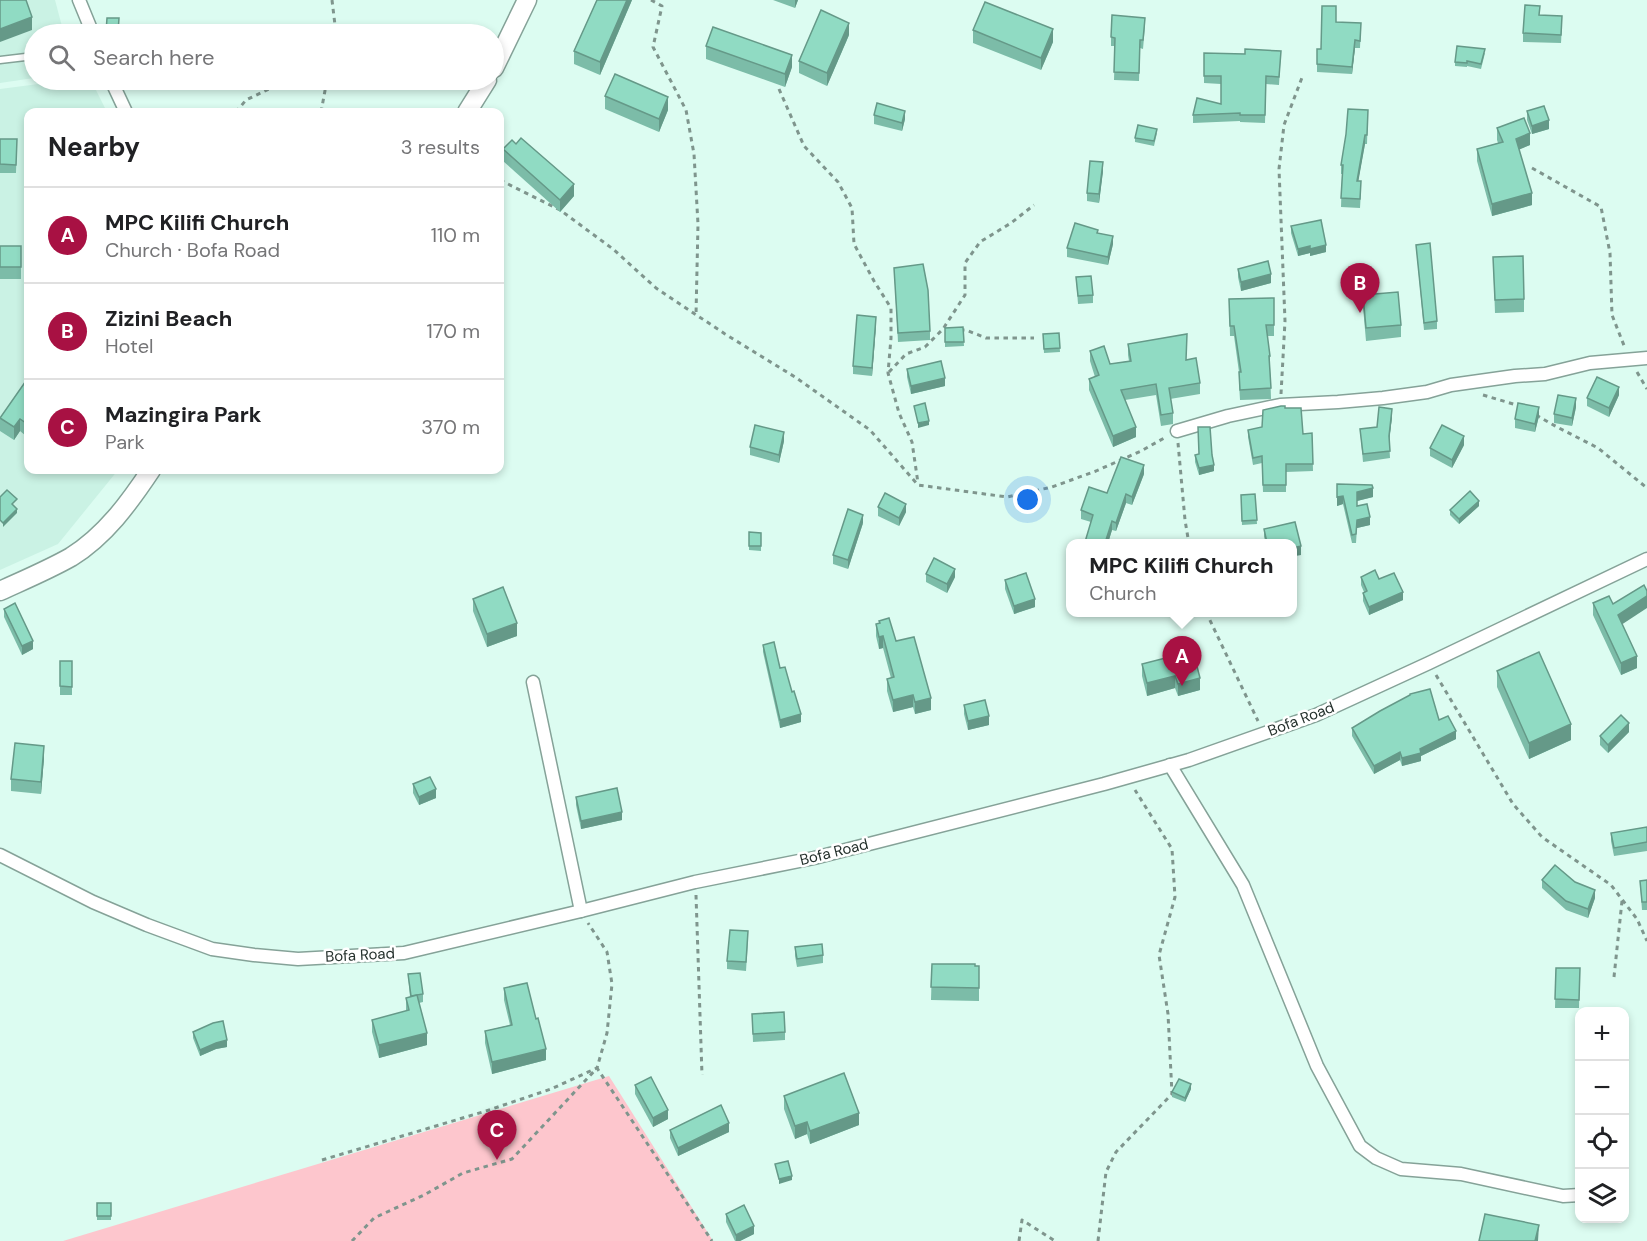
<!DOCTYPE html>
<meta charset="utf-8">
<style>
:root{--surface:#fff;--page:#f6f6f6;--text:#202124;--muted:#757577;--line:#e0e0e0;--accent:#a81143}
body{margin:0;font-family:"DM Sans",sans-serif;background:var(--page);color:var(--text)}
.controls{position:absolute;right:18px;bottom:18px;display:grid;overflow:hidden;border-radius:12px;box-shadow:0 3px 9px #0003}
.controls button{width:54px;height:54px;display:grid;place-items:center;padding:0;border:0;border-bottom:2px solid var(--line);background:var(--surface);color:var(--text);font:30px sans-serif}
.you{position:absolute;left:1028px;top:500px;width:21px;height:21px;margin:-15px;border:4px solid #fff;border-radius:50%;background:#1a73e8;box-shadow:0 0 0 9px #1a73e833}
.badge{display:grid;place-items:center;width:39px;height:39px;border-radius:50%;background:var(--accent);color:#fff;font-size:20px;font-weight:700}
.pin{position:absolute;translate:-50% -50px;filter:drop-shadow(0 2px 3px #0008)}
.pin::after{content:'';position:absolute;top:32px;width:21px;height:18px;background:inherit;clip-path:polygon(0 0,100% 0,50% 100%)}
.popup{position:absolute;left:1066px;top:539px;width:231px;height:78px;box-sizing:border-box;display:grid;place-content:center;border-radius:12px;background:var(--surface);filter:drop-shadow(0 2px 4px #0005);font-size:20px;white-space:nowrap;color:var(--muted)}
.popup b{font-size:22px;color:var(--text)}
.popup::after{content:'';position:absolute;left:50%;top:100%;margin-left:-12px;border:12px solid transparent;border-top-color:var(--surface)}
.list{margin:0;padding:0;list-style:none}
h2{display:flex;justify-content:space-between;align-items:center;height:78px;margin:0;padding:0 24px;font-size:26px}
h2 small{font-size:20px;font-weight:400;color:var(--muted)}
.list li{display:grid;grid-template-columns:39px 1fr auto;gap:18px;align-items:center;box-sizing:border-box;height:96px;padding:0 24px;border-top:2px solid var(--line)}
.list b{display:block;font-size:22px;white-space:nowrap}
.list p{margin:0;font-size:20px;white-space:nowrap;color:var(--muted)}
.list em{font-size:20px;font-style:normal;color:var(--muted)}
.icon{flex:none;width:33px;height:33px;fill:none;stroke:currentColor;stroke-width:2;stroke-linecap:round;stroke-linejoin:round}
.map{position:relative;flex:none;width:1647px;height:1241px;overflow:hidden}
.search{position:absolute;background:var(--surface);box-shadow:0 3px 9px #0003;left:24px;top:24px;width:480px;height:66px;display:flex;align-items:center;gap:15px;box-sizing:border-box;padding:0 21px;border-radius:33px;color:var(--muted);font-size:22px}
.panel{position:absolute;background:var(--surface);box-shadow:0 3px 9px #0003;left:24px;top:108px;width:480px;height:366px;border-radius:12px}
.map>svg:first-child{display:block}
.built{fill:#caf2e4}
.green{fill:#fdc6cd}
.lines{fill:none;stroke-linecap:round;stroke-linejoin:round}
.lane-casing{stroke:#85a298;stroke-width:9}
.street-casing{stroke:#85a298;stroke-width:15}
.secondary-casing{stroke:#85a298;stroke-width:21}
.path{stroke:#7f958d;stroke-width:3;stroke-dasharray:4.5 4.5;stroke-linecap:butt}
.lane{stroke:#fff;stroke-width:6}
.street{stroke:#fff;stroke-width:12}
.secondary{stroke:#fff;stroke-width:18}
.wall{fill:#7cbca8}
.shaded-wall{fill:#659988}
.building{fill:#90dbc3;stroke:#659988;stroke-width:1.5}
.labels{text-anchor:middle;dominant-baseline:central;stroke-width:5;stroke-linejoin:round;paint-order:stroke}
.street-label{font-size:15px;fill:#25312d;stroke:#fff}
</style>
<div class="map">
<svg width="1647" height="1241" viewBox="0 0 1647 1241">
<rect width="100%" height="100%" fill="#dcfcf1"/>
<g class="built">
<polygon points="0,0 55,0 64,34 34,34 34,78 0,83"/>
<polygon points="62,80 91,80 107,112 28,112 28,470 118,470 58,544 0,570 0,89 54,82"/>
</g>
<polygon class="green" points="609,1076 713,1241 63,1241"/>
<g class="lines">
<g class="lane-casing">
<polyline id="lane" points="0,60 34,56"/>
</g>
<g class="street-casing">
<g id="street">
<polyline points="79,0 93,34"/>
<polyline points="111,80 126,112"/>
<polyline points="1177,431 1228,416 1280,405 1338,402 1383,398 1427,392 1451,385 1515,376 1545,374 1590,363 1647,358"/>
<polyline points="533,682 581,911"/>
<polyline points="1170,765 1243,885 1317,1066 1360,1146 1376,1158 1401,1169 1461,1174 1563,1196 1580,1195"/>
<polyline points="0,855 93,902 147,925 212,949 254,955 298,959 404,953 581,911 695,882 814,858 1104,784 1189,760 1316,715 1429,663 1647,559"/>
</g>
</g>
<g class="secondary-casing">
<g id="secondary">
<polyline points="494,68 527,0"/>
<polyline points="467,112 487,80"/>
<path d="M0,591C24,580 48,570 71,557C105,536 129,503 151,470"/>
</g>
</g>
<g class="path">
<polyline points="332,0 335,25 334,34"/>
<polyline points="651,0 662,6 653,47 686,110 694,154 698,224 696,315"/>
<polyline points="779,89 804,146 838,182 852,208 854,244 874,281 891,308 891,338 888,373 899,413 912,442 918,483"/>
<polyline points="236,112 246,100 267,90 283,80"/>
<polyline points="321,112 327,80"/>
<polyline points="1532,168 1601,207 1610,253 1612,315 1625,348"/>
<polyline points="500,180 560,210 613,249 656,288 725,334 795,377 870,430 918,485 1007,497 1052,487 1096,471 1141,451 1166,437"/>
<polyline points="960,330 966,330 986,338 1034,338"/>
<polyline points="889,372 906,354 925,347 943,329 965,295 965,263 980,242 1011,223 1034,205"/>
<polyline points="1637,372 1647,389"/>
<polyline points="1281,394 1285,321 1279,169 1284,125 1303,75"/>
<polyline points="1483,395 1520,406"/>
<polyline points="1536,415 1557,427 1598,448 1647,488"/>
<polyline points="1178,443 1185,520 1189,544"/>
<polyline points="1206,612 1258,721"/>
<polyline points="1436,675 1513,804 1542,837 1611,885 1637,919 1647,941"/>
<polyline points="696,895 702,1075"/>
<polyline points="1614,977 1622,901"/>
<polyline points="322,1160 486,1111 551,1089 597,1068 607,1033 612,984 607,952 588,923"/>
<polyline points="352,1241 374,1218 424,1195 463,1173 512,1159 597,1068 712,1241"/>
<polyline points="1019,1241 1022,1220 1055,1241"/>
<polyline points="1098,1241 1106,1172 1116,1152 1172,1094 1168,1014 1159,955 1175,897 1172,849 1135,790"/>
</g>
<use href="#lane" class="lane"/>
<use href="#street" class="street"/>
<use href="#secondary" class="secondary"/>
</g>
<g class="wall">
<polygon points="597,0 632,0 600,75 574,64 574,51"/>
<polygon points="773,0 798,0 795,8"/>
<polygon points="1540,15 1562,25 1561,43 1523,42 1523,33"/>
<polygon points="107,18 119,18 118,34 106,34"/>
<polygon points="1336,22 1361,23 1360,48 1355,48 1352,74 1317,72 1317,49 1321,49"/>
<polygon points="1145,26 1143,49 1140,48 1139,81 1114,80 1115,46 1111,46 1111,37"/>
<polygon points="973,30 1053,42 1041,70 973,43"/>
<polygon points="849,35 827,86 799,73 799,61"/>
<polygon points="706,46 792,67 785,87 706,59"/>
<polygon points="1281,51 1279,85 1266,84 1265,123 1240,122 1240,121 1193,123 1193,115 1221,104 1221,84 1204,83 1204,76 1245,54"/>
<polygon points="1485,53 1481,69 1467,66 1467,67 1455,66 1455,62"/>
<polygon points="605,96 668,110 659,132 605,109"/>
<polygon points="1368,110 1367,144 1365,144 1358,181 1361,190 1360,208 1341,207 1342,174 1341,174 1341,165"/>
<polygon points="1527,111 1549,129 1532,134 1527,120"/>
<polygon points="874,115 905,119 902,131 874,124"/>
<polygon points="1497,128 1530,145 1519,149 1532,205 1492,216 1477,161 1477,149 1498,143 1497,140"/>
<polygon points="1157,133 1154,146 1135,142 1135,138"/>
<polygon points="0,139 17,139 16,173 0,173"/>
<polygon points="516,144 574,196 560,212 503,161 503,149"/>
<polygon points="1103,171 1099,203 1087,201 1087,193"/>
<polygon points="1291,226 1326,252 1310,256 1310,253 1298,256 1291,233"/>
<polygon points="1098,233 1113,244 1108,265 1067,257 1067,248"/>
<polygon points="1416,245 1437,321 1437,329 1424,330"/>
<rect x="0" y="246" width="21" height="33"/>
<polygon points="1493,257 1524,299 1524,312 1495,313"/>
<polygon points="894,268 930,331 930,340 898,342"/>
<polygon points="1238,269 1271,283 1241,291 1238,277"/>
<polygon points="1076,277 1093,295 1093,303 1078,304"/>
<polygon points="1363,295 1401,325 1401,337 1366,341 1363,307"/>
<polygon points="1274,298 1274,336 1267,336 1270,356 1270,367 1271,399 1240,400 1239,383 1239,372 1234,336 1230,336 1229,299"/>
<polygon points="876,325 872,376 853,374 853,366"/>
<polygon points="963,327 964,346 945,347 945,328"/>
<polygon points="1059,333 1060,352 1044,353 1043,334"/>
<polygon points="1128,344 1186,360 1200,383 1200,394 1170,399 1173,413 1173,424 1161,426 1156,395 1125,400 1136,437 1113,447 1089,390 1089,379 1095,377 1090,361 1090,351 1110,364 1129,361 1128,355"/>
<polygon points="907,369 945,386 911,394 907,377"/>
<polygon points="28,378 28,433 26,436 20,431 14,440 0,431 0,418"/>
<polygon points="1619,395 1609,417 1587,406 1587,398"/>
<polygon points="1576,407 1572,426 1554,423 1554,414"/>
<polygon points="1285,408 1303,434 1312,433 1313,471 1286,472 1286,492 1263,492 1262,463 1253,465 1248,437 1248,430 1262,427"/>
<polygon points="1539,416 1535,432 1515,428 1515,419"/>
<polygon points="1392,417 1389,440 1390,458 1363,462 1360,429 1377,427"/>
<polygon points="784,441 779,463 750,455 750,447"/>
<polygon points="1464,445 1452,468 1430,456 1430,448"/>
<polygon points="1195,455 1214,471 1199,475 1195,462"/>
<polygon points="1144,474 1132,505 1126,503 1116,531 1112,530 1108,543 1085,543 1091,522 1081,519 1081,510 1107,493"/>
<polygon points="1255,494 1257,524 1242,525 1241,495"/>
<polygon points="1337,497 1373,497 1357,501 1357,506 1370,525 1357,528 1356,543 1352,543 1343,504 1337,506"/>
<polygon points="1479,506 1459,524 1450,515 1450,510"/>
<polygon points="878,507 906,512 899,526 878,516"/>
<polygon points="1295,522 1301,546 1301,555 1293,556 1293,543 1266,543 1264,537 1264,529"/>
<polygon points="863,523 848,569 833,564 833,555"/>
<polygon points="761,533 761,551 749,550 749,546"/>
<polygon points="926,574 955,577 947,593 926,582"/>
<polygon points="1361,577 1403,600 1369,615 1363,601 1363,593 1364,592 1361,585"/>
<polygon points="1005,580 1035,607 1014,614 1005,589"/>
<polygon points="473,599 517,636 487,647 473,611"/>
<polygon points="1593,603 1613,604 1622,624 1637,668 1621,675 1593,615"/>
<polygon points="4,609 33,649 22,655 4,617"/>
<polygon points="879,621 896,641 931,710 915,714 913,707 893,712 887,691 887,679 891,678 883,648 879,649 876,636 876,624 879,624"/>
<polygon points="763,645 780,668 792,692 801,722 780,728 763,652"/>
<polygon points="1193,651 1200,690 1178,696 1175,688 1147,696 1142,676 1142,664"/>
<rect x="60" y="661" width="12" height="34"/>
<polygon points="1497,671 1571,740 1529,759 1497,687"/>
<polygon points="964,705 989,725 968,730 964,714"/>
<polygon points="1439,720 1456,739 1421,756 1421,761 1402,766 1400,760 1374,774 1352,736 1352,728"/>
<polygon points="1629,732 1608,753 1600,745 1600,736"/>
<polygon points="44,758 41,794 11,791 11,779"/>
<polygon points="413,784 436,798 419,805 413,793"/>
<polygon points="576,797 622,820 581,829 576,805"/>
<polygon points="1647,827 1647,851 1614,856 1611,841 1611,833"/>
<polygon points="1542,880 1595,898 1588,918 1566,910 1542,888"/>
<polygon points="1647,880 1647,910 1642,910 1640,881"/>
<polygon points="748,940 746,971 727,969 727,961"/>
<polygon points="795,947 823,955 823,963 797,967 795,956"/>
<polygon points="932,964 979,966 979,1001 931,1000"/>
<polygon points="1556,968 1580,968 1579,1008 1555,1008"/>
<polygon points="408,974 423,994 423,1002 419,1003 427,1045 379,1058 372,1032 372,1020 406,1011 406,998 410,997"/>
<polygon points="504,988 546,1060 492,1074 485,1043 485,1031 510,1025 504,1000"/>
<polygon points="752,1014 785,1032 785,1040 753,1042"/>
<polygon points="193,1032 227,1047 216,1049 200,1056 193,1038"/>
<polygon points="635,1085 668,1119 653,1127 635,1094"/>
<polygon points="1191,1089 1185,1102 1172,1097 1172,1092"/>
<polygon points="784,1096 859,1125 810,1144 807,1134 795,1139 784,1109"/>
<polygon points="670,1130 729,1132 678,1156 670,1138"/>
<rect x="97" y="1203" width="14" height="17"/>
<polygon points="726,1214 754,1234 740,1241 735,1241 726,1222"/>
</g>
<g class="shaded-wall">
<polygon points="627,0 632,0 600,75 600,62"/>
<polygon points="795,0 798,0 795,8"/>
<polygon points="32,17 32,30 0,42 0,29"/>
<polygon points="849,23 849,35 827,86 827,73"/>
<polygon points="1053,29 1053,42 1041,70 1041,58"/>
<polygon points="1355,40 1355,48 1352,74 1352,67"/>
<polygon points="792,55 792,67 785,87 785,74"/>
<polygon points="668,97 668,110 659,132 659,119"/>
<polygon points="905,111 905,119 902,131 902,123"/>
<polygon points="1549,120 1549,129 1532,134 1532,126"/>
<polygon points="1530,133 1530,145 1516,151 1516,139"/>
<polygon points="1365,135 1365,144 1357,189 1357,181"/>
<polygon points="1103,162 1103,171 1099,203 1099,194"/>
<polygon points="574,184 574,196 560,212 560,200"/>
<polygon points="1532,193 1532,205 1492,216 1492,204"/>
<polygon points="1113,236 1113,244 1108,265 1108,257"/>
<polygon points="1326,245 1326,252 1310,256 1310,249"/>
<polygon points="1310,246 1310,253 1298,256 1298,249"/>
<polygon points="1271,274 1271,283 1241,291 1241,282"/>
<polygon points="876,317 876,325 872,376 872,368"/>
<polygon points="945,378 945,386 911,394 911,386"/>
<polygon points="1619,387 1619,395 1609,417 1609,408"/>
<polygon points="1576,398 1576,407 1572,426 1572,418"/>
<polygon points="1539,407 1539,416 1535,432 1535,424"/>
<polygon points="1392,409 1392,417 1389,443 1389,436"/>
<polygon points="20,419 20,431 14,440 14,427"/>
<polygon points="28,420 28,433 26,436 26,423"/>
<polygon points="929,421 929,425 918,428 918,423"/>
<polygon points="1136,427 1136,437 1113,447 1113,436"/>
<polygon points="784,432 784,441 779,463 779,455"/>
<polygon points="1464,436 1464,445 1452,468 1452,460"/>
<polygon points="1144,465 1144,474 1132,505 1132,497"/>
<polygon points="1214,465 1214,471 1199,475 1199,468"/>
<polygon points="1373,488 1373,497 1357,501 1357,492"/>
<polygon points="1126,494 1126,503 1116,531 1116,523"/>
<polygon points="1343,496 1343,504 1337,506 1337,497"/>
<polygon points="1479,501 1479,506 1459,524 1459,519"/>
<polygon points="906,504 906,512 899,526 899,518"/>
<polygon points="17,509 17,513 3,527 3,523"/>
<polygon points="863,515 863,523 848,569 848,560"/>
<polygon points="1370,517 1370,525 1357,528 1357,520"/>
<polygon points="1112,521 1112,530 1108,543 1105,543"/>
<polygon points="1301,546 1301,555 1293,556 1293,548"/>
<polygon points="955,569 955,577 947,593 947,584"/>
<polygon points="1403,592 1403,600 1369,615 1369,607"/>
<polygon points="1647,596 1647,608 1618,627 1618,615"/>
<polygon points="1035,599 1035,607 1014,614 1014,606"/>
<polygon points="517,623 517,636 487,647 487,634"/>
<polygon points="883,636 883,648 879,649 879,637"/>
<polygon points="33,641 33,649 22,655 22,646"/>
<polygon points="1637,656 1637,668 1621,675 1621,663"/>
<polygon points="1175,676 1175,688 1147,696 1147,683"/>
<polygon points="1200,678 1200,690 1178,696 1178,684"/>
<polygon points="913,695 913,707 893,712 893,700"/>
<polygon points="931,698 931,710 915,714 915,702"/>
<polygon points="801,714 801,722 780,728 780,720"/>
<polygon points="989,716 989,725 968,730 968,721"/>
<polygon points="1629,723 1629,732 1608,753 1608,745"/>
<polygon points="1571,724 1571,740 1529,759 1529,743"/>
<polygon points="1456,731 1456,739 1421,756 1421,761 1402,766 1402,758"/>
<polygon points="44,746 44,758 41,794 41,782"/>
<polygon points="1400,752 1400,760 1374,774 1374,766"/>
<polygon points="436,789 436,798 419,805 419,797"/>
<polygon points="622,812 622,820 581,829 581,821"/>
<polygon points="1595,890 1595,898 1588,918 1588,909"/>
<polygon points="427,1033 427,1045 379,1058 379,1045"/>
<polygon points="227,1040 227,1047 216,1049 200,1056 200,1050 216,1043"/>
<polygon points="546,1049 546,1060 492,1074 492,1062"/>
<polygon points="1191,1084 1191,1089 1185,1102 1185,1098"/>
<polygon points="668,1110 668,1119 653,1127 653,1118"/>
<polygon points="859,1113 859,1125 810,1144 810,1131"/>
<polygon points="807,1122 807,1134 795,1139 795,1126"/>
<polygon points="729,1123 729,1132 678,1156 678,1148"/>
<polygon points="792,1176 792,1180 779,1184 779,1179"/>
<polygon points="1539,1225 1538,1241 1535,1241"/>
<polygon points="754,1226 754,1234 740,1241 736,1241 736,1235"/>
</g>
<g class="building">
<polygon points="0,0 26,0 32,17 0,29"/>
<polygon points="597,0 627,0 600,62 574,51"/>
<polygon points="985,2 1053,29 1041,58 973,30"/>
<polygon points="1525,5 1540,6 1539,15 1562,16 1561,35 1523,33"/>
<polygon points="1322,6 1336,6 1336,22 1361,23 1360,41 1355,40 1352,67 1317,64 1317,49 1321,49"/>
<polygon points="821,10 849,23 827,73 799,61"/>
<polygon points="1112,15 1145,18 1143,40 1140,40 1139,73 1114,72 1115,38 1111,37"/>
<polygon points="107,18 119,18 118,33 106,32"/>
<polygon points="713,27 792,55 785,74 706,46"/>
<polygon points="1457,46 1485,49 1481,64 1467,61 1467,63 1455,62"/>
<polygon points="1245,49 1281,51 1279,77 1266,76 1265,115 1240,115 1240,113 1193,115 1197,98 1221,104 1221,76 1204,76 1204,53 1245,54"/>
<polygon points="615,74 668,97 659,119 605,96"/>
<polygon points="877,103 905,111 902,123 874,115"/>
<polygon points="1544,106 1549,120 1532,126 1527,111"/>
<polygon points="1348,109 1368,110 1367,135 1365,135 1357,181 1361,181 1360,199 1341,198 1343,165 1341,165 1346,134"/>
<polygon points="1524,118 1530,133 1516,139 1532,193 1492,204 1477,149 1503,142 1497,128"/>
<polygon points="1138,125 1157,129 1154,141 1135,138"/>
<polygon points="521,138 574,184 560,200 503,149 512,140 516,144"/>
<polygon points="0,139 17,139 16,165 0,164"/>
<polygon points="1090,161 1103,162 1099,194 1087,193"/>
<polygon points="1321,220 1326,245 1310,249 1310,246 1298,249 1291,226"/>
<polygon points="1075,223 1098,230 1097,233 1113,236 1108,257 1067,248"/>
<polygon points="1430,243 1437,321 1424,323 1416,245"/>
<rect x="0" y="246" width="21" height="21"/>
<polygon points="1523,256 1524,299 1495,300 1493,257"/>
<polygon points="1268,261 1271,274 1241,282 1238,269"/>
<polygon points="923,264 928,290 930,331 898,333 894,268"/>
<polygon points="1091,276 1093,295 1078,296 1076,277"/>
<polygon points="1398,292 1401,325 1366,328 1363,295"/>
<polygon points="1274,298 1274,325 1266,325 1270,356 1269,356 1271,388 1240,390 1239,372 1241,372 1234,326 1230,326 1229,299"/>
<polygon points="857,315 876,317 872,368 853,366"/>
<polygon points="963,327 964,342 945,342 945,328"/>
<polygon points="1059,333 1060,348 1044,349 1043,334"/>
<polygon points="1187,334 1186,360 1196,358 1200,383 1169,388 1173,413 1161,415 1156,384 1121,390 1136,427 1113,436 1089,379 1099,375 1090,351 1104,346 1110,364 1131,361 1128,344"/>
<polygon points="941,361 945,378 911,386 907,369"/>
<polygon points="1597,377 1619,387 1609,408 1587,398"/>
<polygon points="28,378 28,420 26,423 20,419 14,427 0,418"/>
<polygon points="1558,395 1576,398 1572,418 1554,414"/>
<polygon points="925,403 929,421 918,423 914,406"/>
<polygon points="1518,403 1539,407 1535,424 1515,419"/>
<polygon points="1281,406 1285,406 1285,408 1301,408 1303,434 1312,433 1313,464 1286,464 1286,485 1263,485 1262,456 1253,458 1248,430 1262,427 1263,410"/>
<polygon points="1379,407 1392,409 1389,436 1390,451 1363,454 1360,429 1377,427"/>
<polygon points="755,425 784,432 779,455 750,447"/>
<polygon points="1442,425 1464,436 1452,460 1430,448"/>
<polygon points="1198,427 1210,427 1212,455 1214,465 1199,468 1195,455 1199,454"/>
<polygon points="1121,457 1144,465 1132,497 1126,494 1116,523 1112,521 1105,543 1089,543 1085,542 1093,515 1081,510 1089,487 1107,493"/>
<polygon points="1337,484 1372,485 1373,488 1357,492 1357,506 1367,504 1370,517 1357,520 1356,534 1352,535 1343,496 1337,497"/>
<polygon points="7,490 17,499 12,504 17,509 3,523 0,520 0,497"/>
<polygon points="1470,491 1479,501 1459,519 1450,510"/>
<polygon points="885,493 906,504 899,518 878,507"/>
<polygon points="1255,494 1257,520 1242,521 1241,495"/>
<polygon points="848,509 863,515 848,560 833,555"/>
<polygon points="1295,522 1301,546 1293,548 1293,543 1267,543 1264,529"/>
<polygon points="749,532 761,533 761,546 749,546"/>
<polygon points="934,558 955,569 947,584 926,574"/>
<polygon points="1375,570 1379,579 1394,573 1403,592 1369,607 1363,593 1367,591 1361,577"/>
<polygon points="1026,573 1035,599 1014,606 1005,580"/>
<polygon points="1644,585 1647,591 1647,596 1618,615 1637,656 1621,663 1593,603 1609,596 1613,604"/>
<polygon points="503,587 517,623 487,634 473,599"/>
<polygon points="15,603 33,641 22,646 4,609"/>
<polygon points="889,618 896,641 914,637 931,698 915,702 913,695 893,700 887,679 894,677 883,636 879,637 876,624 880,623 879,621"/>
<polygon points="774,642 780,668 785,667 792,692 794,691 801,714 780,720 763,645"/>
<polygon points="1193,651 1200,678 1178,684 1175,676 1147,683 1142,664"/>
<polygon points="1539,652 1571,724 1529,743 1497,671"/>
<polygon points="60,661 72,661 72,687 60,686"/>
<polygon points="1430,689 1439,720 1448,716 1456,731 1420,749 1421,753 1402,758 1400,752 1374,766 1352,728 1380,711 1410,695 1410,694"/>
<polygon points="985,700 989,716 968,721 964,705"/>
<polygon points="1621,715 1629,723 1608,745 1600,736"/>
<polygon points="15,743 44,746 41,782 11,779"/>
<polygon points="430,777 436,789 419,797 413,784"/>
<polygon points="617,788 622,812 581,821 576,797"/>
<polygon points="1647,827 1647,842 1614,848 1611,833"/>
<polygon points="1555,865 1575,882 1595,890 1588,909 1566,901 1542,880"/>
<polygon points="1647,880 1647,902 1642,902 1640,881"/>
<polygon points="730,930 748,931 746,962 727,961"/>
<polygon points="822,944 823,955 797,959 795,947"/>
<polygon points="932,964 975,964 975,966 979,966 979,988 931,987"/>
<polygon points="1556,968 1580,968 1579,1000 1555,999"/>
<polygon points="420,973 423,994 411,996 408,974"/>
<polygon points="527,983 536,1019 538,1018 546,1049 492,1062 485,1031 512,1025 504,988"/>
<polygon points="417,995 427,1033 379,1045 372,1020 409,1010 406,998"/>
<polygon points="784,1012 785,1032 753,1034 752,1014"/>
<polygon points="223,1021 227,1040 216,1043 200,1050 193,1032 213,1023"/>
<polygon points="844,1073 859,1113 810,1131 807,1122 795,1126 784,1096"/>
<polygon points="651,1077 668,1110 653,1118 635,1085"/>
<polygon points="1179,1079 1191,1084 1185,1098 1172,1092"/>
<polygon points="721,1105 729,1123 678,1148 670,1130"/>
<polygon points="788,1161 792,1176 779,1179 775,1164"/>
<rect x="97" y="1203" width="14" height="13"/>
<polygon points="744,1205 754,1226 736,1235 726,1214"/>
<polygon points="1485,1214 1539,1225 1535,1241 1479,1241"/>
</g>
<g class="labels">
<g class="street-label">
<text transform="translate(1301 719) rotate(-21)">Bofa Road</text>
<text transform="translate(834 852) rotate(-14)">Bofa Road</text>
<text transform="translate(360 955) rotate(-3)">Bofa Road</text>
</g>
</g>
</svg>
<div class="controls">
<button>+</button>
<button>−</button>
<button><svg class="icon" aria-label="locate" viewBox="0 0 24 24"><circle cx="12" cy="12" r="6"/><path d="M12 2v4M12 18v4M2 12h4M18 12h4"/></svg></button>
<button><svg class="icon" aria-label="layers" viewBox="0 0 24 24"><path d="M12 4l9 5-9 5-9-5zM3 14l9 5 9-5"/></svg></button>
</div>
<div class="you"></div>
<div class="pin badge" style="left:1182px;top:686px">A</div>
<div class="popup"><b>MPC Kilifi Church</b>Church</div>
<div class="pin badge" style="left:1360px;top:313px">B</div>
<div class="pin badge" style="left:497px;top:1160px">C</div>
<div class="search"><svg class="icon" aria-label="search" viewBox="0 0 24 24"><circle cx="10" cy="10" r="6"/><path d="M15 15l6 6"/></svg>Search here</div>
<section class="panel">
<h2>Nearby<small>3 results</small></h2>
<ul class="list">
<li><span class="badge">A</span><div><b>MPC Kilifi Church</b><p>Church · Bofa Road</p></div><em>110 m</em></li>
<li><span class="badge">B</span><div><b>Zizini Beach</b><p>Hotel</p></div><em>170 m</em></li>
<li><span class="badge">C</span><div><b>Mazingira Park</b><p>Park</p></div><em>370 m</em></li>
</ul>
</section>
</div>
